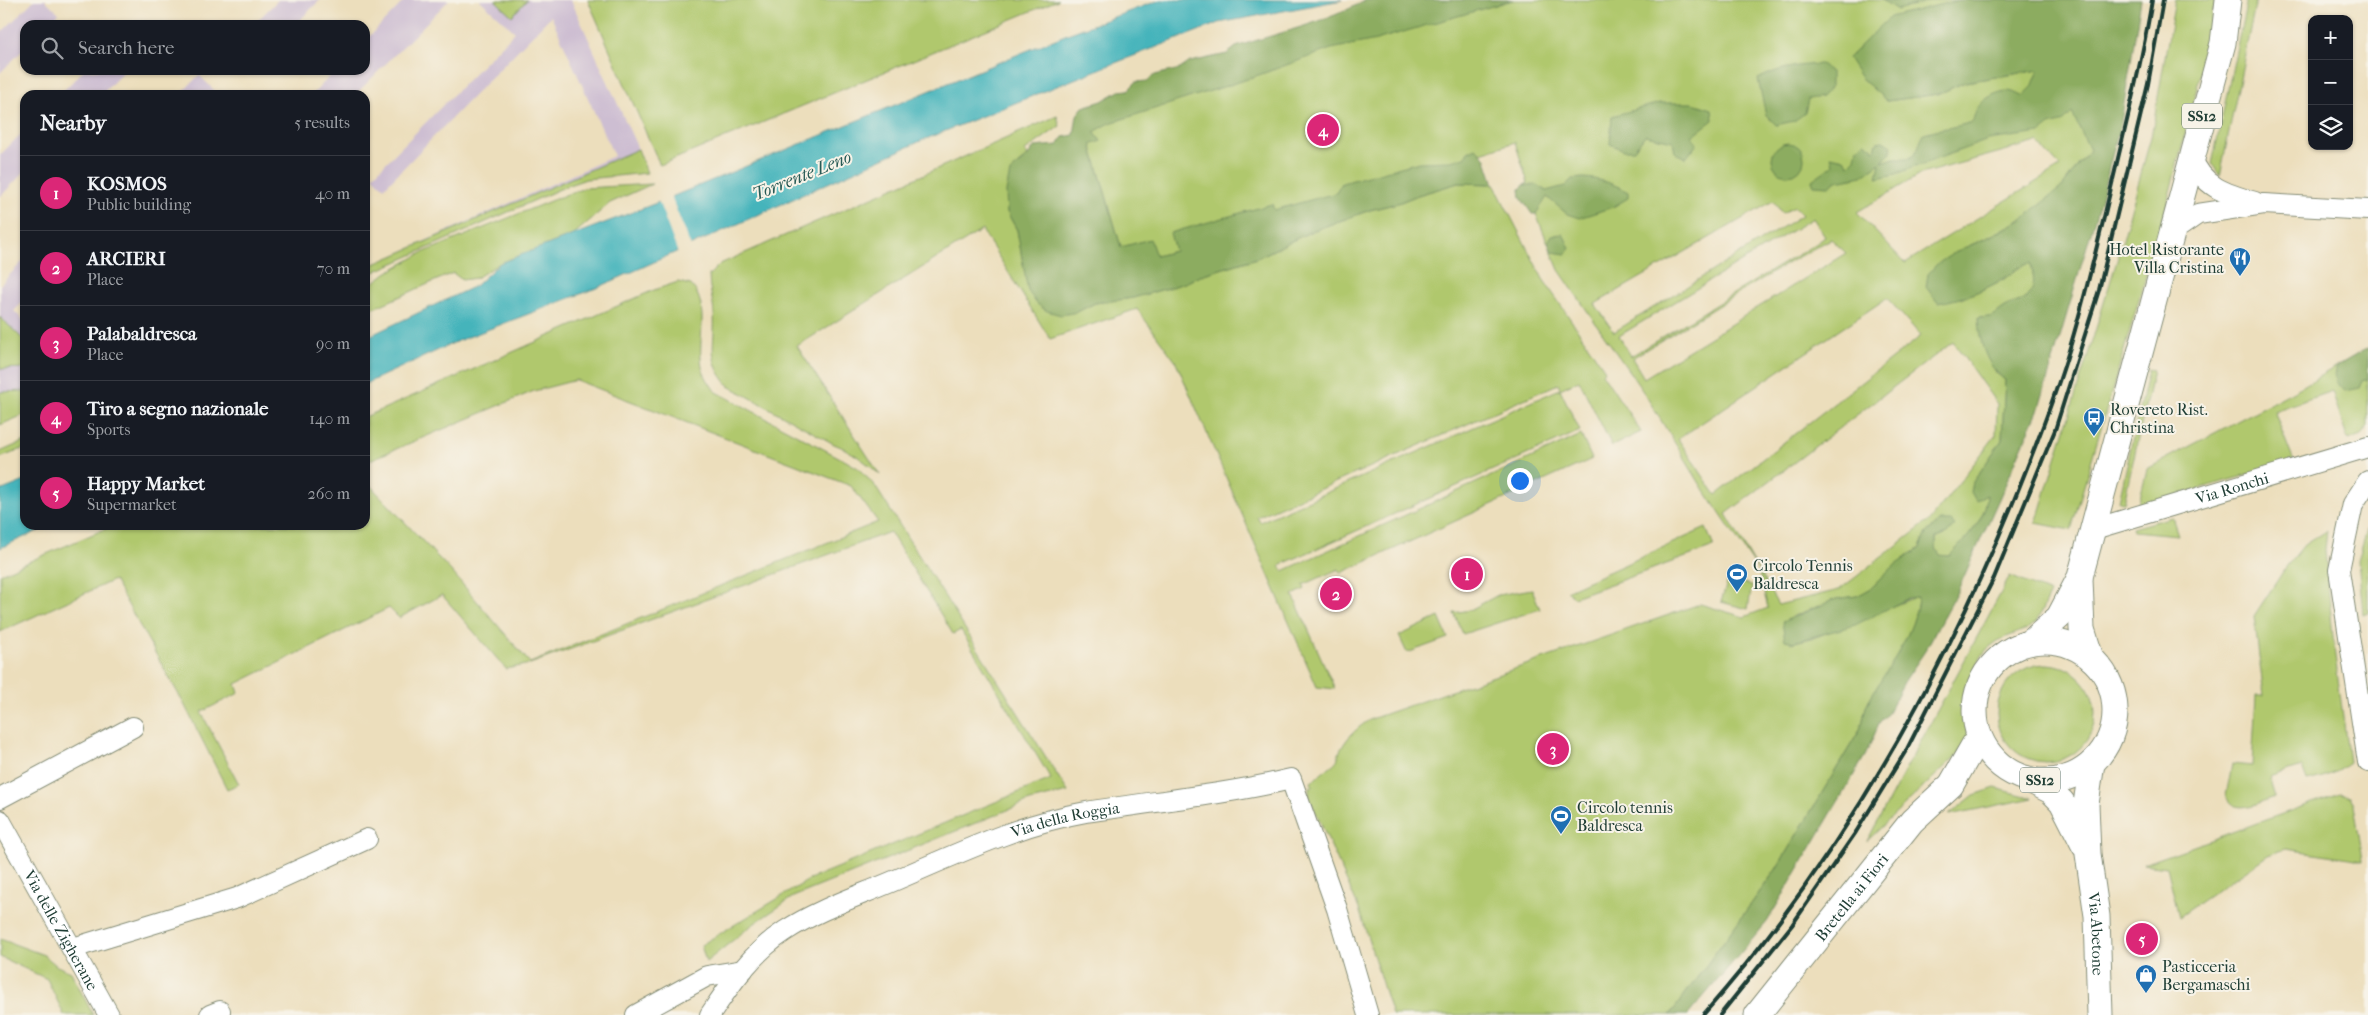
<!DOCTYPE html>
<meta charset="utf-8">
<style>
:root{--surface:#171b24;--page:#20242c;--text:#f1f3f6;--muted:#9ea1a6;--line:#363941;--accent:#db2777}
body{margin:0;font-family:"IM FELL French Canon",serif;background:var(--page);color:var(--text)}
.controls{position:absolute;right:15px;top:15px;display:grid;overflow:hidden;border-radius:10px;box-shadow:0 1px 4px #0004}
.controls button{width:45px;height:45px;display:grid;place-items:center;padding:0;border:0;border-bottom:1px solid var(--line);background:var(--surface);color:var(--text);font:25px sans-serif}
.you{position:absolute;left:1519px;top:480px;width:18px;height:18px;margin:-12px;border:4px solid #fff;border-radius:50%;background:#1a73e8;box-shadow:0 0 0 8px #1a73e833}
.badge{display:grid;place-items:center;width:32px;height:32px;border-radius:50%;background:var(--accent);color:#fff;font-size:16px;font-weight:700}
.pin{position:absolute;translate:-50% -50%;border:2px solid #fff;box-shadow:0 1px 5px #0006}
.list{margin:0;padding:0;list-style:none}
h2{display:flex;justify-content:space-between;align-items:center;height:65px;margin:0;padding:0 20px;font-size:21px}
h2 small{font-size:16px;font-weight:400;color:var(--muted)}
.list li{display:grid;grid-template-columns:32px 1fr auto;gap:15px;align-items:center;box-sizing:border-box;height:75px;padding:0 20px;border-top:1px solid var(--line)}
.list b{display:block;font-size:19px;white-space:nowrap}
.list p{margin:0;font-size:16px;white-space:nowrap;color:var(--muted)}
.list em{font-size:16px;font-style:normal;color:var(--muted)}
.icon{flex:none;width:28px;height:28px;fill:none;stroke:currentColor;stroke-width:2;stroke-linecap:round;stroke-linejoin:round}
.map{position:relative;flex:none;width:2368px;height:1015px;overflow:hidden}
.search{position:absolute;background:var(--surface);box-shadow:0 1px 4px #0004;left:20px;top:20px;width:350px;height:55px;display:flex;align-items:center;gap:12px;box-sizing:border-box;padding:0 18px;border-radius:15px;color:var(--muted);font-size:19px}
.panel{position:absolute;background:var(--surface);box-shadow:0 1px 4px #0004;left:20px;top:90px;width:350px;height:440px;border-radius:15px}
.map>svg:first-child{display:block}
.industrial{fill:#cdbed2}
.green{fill:#b0c86d;stroke:#688250;fill-rule:evenodd}
.forest{fill:#8cac60;stroke:#56744a}
.water{fill:#44b4bb;stroke:#327878}
.pier{fill:#ecdebc}
.lines{fill:none;stroke-linecap:round;stroke-linejoin:round}
.minor-casing{stroke:#868e78;stroke-width:22}
.major-casing{stroke:#868e78;stroke-width:27}
.minor{stroke:#fff;stroke-width:20}
.major{stroke:#fff;stroke-width:25}
.rail{stroke:#1f3d34;stroke-width:4}
.labels{text-anchor:middle;dominant-baseline:central;stroke-width:4;stroke-linejoin:round;paint-order:stroke}
.shield{fill:#f7f3e8;stroke:#60746a;stroke-width:1}
.shield-label{font-size:15px;font-weight:bold;fill:#1f3d34}
.poi-label{font-size:16px;fill:#1f3d34;stroke:#f7f3e8;text-anchor:start}
.street-label{font-size:16px;fill:#1f3d34;stroke:#f7f3e8}
.water-label{font-size:18px;font-style:italic;fill:#285b56;stroke:#f7f3e8}
</style>
<div class="map">
<svg width="2368" height="1015" viewBox="0 0 2368 1015">
<rect width="100%" height="100%" fill="#f7f3e8"/>
<filter id="ink" filterUnits="userSpaceOnUse"><feTurbulence type="fractalNoise" baseFrequency=".02" numOctaves="2"/><feDisplacementMap in="SourceGraphic" scale="10" xChannelSelector="R" yChannelSelector="G"/><feConvolveMatrix kernelMatrix="1 2 1 2 8 2 1 2 1" color-interpolation-filters="sRGB"/></filter>
<filter id="wash" filterUnits="userSpaceOnUse"><feTurbulence type="fractalNoise" baseFrequency=".0096" numOctaves="4" result="noise"/><feDisplacementMap in="SourceGraphic" scale="20" xChannelSelector="R" yChannelSelector="G"/><feGaussianBlur stdDeviation="1.12" result="paint"/><feColorMatrix in="noise" values="0 0 0 0 0 0 0 0 0 0 0 0 0 0 0 0 0 1.4 0 .05"/><feComposite in="paint" operator="in"/></filter>
<g filter="url(#wash)">
<rect width="100%" height="100%" fill="#ecdebc"/>
<g class="industrial">
<polygon points="34,0 45,0 59,13 47,25 25,25 25,48 0,73 0,34"/>
<polygon points="278,0 320,0 295,25 253,25"/>
<polygon points="405,0 449,0 355,95 312,95 336,70 365,70 365,41"/>
<polygon points="480,0 571,0 638,149 365,268 614,156 551,16 384,188 373,176 515,32"/>
<polygon points="84,70 125,70 101,95 59,95"/>
<polygon points="199,75 219,95 180,95"/>
<polygon points="25,130 25,171 0,197 0,155"/>
<polygon points="25,259 25,300 14,311 25,322 25,414 0,425 0,285"/>
</g>
<g class="green">
<polygon points="495,0 527,0 512,16"/>
<polygon points="588,0 1058,0 660,165"/>
<path d="M1489,0H2074L1861,78L1887,101L1938,94L1965,82L2039,70L2073,113L2090,150C2080,161 2072,176 2062,187C2036,215 1992,236 1957,251L1961,299L2003,280L2019,266L2031,263L2034,280L2033,290L2024,300L2008,305L1993,317L1978,318L1996,373L2005,380L2002,440L1973,482L1988,494C1985,520 1967,539 1949,556H1940L1936,548V538L1947,534L1940,521L1926,533L1920,548L1908,555L1870,589L1857,596L1836,599L1791,617V643L1816,637L1918,596C1916,634 1888,668 1869,700C1863,711 1865,721 1858,733L1775,871L1670,1015H1392L1359,909L1309,797V787H1313L1311,782L1337,761C1340,743 1356,728 1371,719L1700,604L1744,617L1768,608L1758,570L1702,487L1646,396L1559,270L1524,185L1528,183L1515,142L1175,251L1126,264L1091,144L1090,119ZM2037,142L2060,167L1905,263L1857,212L1921,174ZM1773,201L1782,213L1795,207L1802,215L1614,332L1595,304ZM1813,218L1825,237L1817,243L1631,356L1619,336ZM1831,239L1846,253L1644,378L1632,358L1798,257ZM1887,298L1921,336L1716,495L1678,439ZM1953,342L1997,404L1996,435L1930,520L1839,590L1778,605L1726,514Z"/>
<polygon points="2175,0 2215,0 2199,80 2165,211 2071,530 2036,523 2119,254 2151,137"/>
<polygon points="2247,0 2256,0 2220,176 2212,164"/>
<path d="M1057,116L1060,126L1025,151L1028,156L1018,164L1007,212L1017,230L1028,291L1077,312L1095,303L1133,298L1185,283L1204,274L1257,258L1312,231L1370,210L1398,203L1418,195L1458,183L1494,184L1543,279L1605,370L1602,373L1641,432L1612,446L1579,380L1560,389L1580,431L1280,565L1283,571L1581,435L1592,459L1341,573L1339,569L1303,585L1305,589L1293,595L1335,689L1317,687L1176,362L1137,309L1050,339L982,230L797,346L880,475C866,462 852,451 834,444L729,386C705,359 716,346 714,313C713,300 709,289 709,275L720,264ZM1558,384L1560,389L1260,522L1257,517Z"/>
<polygon points="638,149 647,173 586,179 569,185 365,276 365,268"/>
<polygon points="652,184 610,203 573,235 500,263 476,278 462,280 453,273 365,312 365,289 386,273 422,253 570,193 585,188"/>
<path d="M678,282L691,285C712,307 695,344 703,370C705,377 711,385 715,391L846,461L858,468L875,486L1068,792L1030,801L793,897L752,925L706,962L701,945L812,878L1051,779L961,630L953,634L890,532L530,664L506,669L442,595L399,618L389,608L236,684L239,693L201,712L239,784L227,789L184,704L114,580L0,632V574L114,525H365V480L452,572L530,663L878,522L851,486L576,380L534,391L365,462V417L654,290Z"/>
<polygon points="0,317 25,341 25,368 0,369"/>
<polygon points="2368,348 2368,427 2361,435 2348,440 2332,391 2274,411 2294,462 2138,506 2147,469 2303,386"/>
<polygon points="2148,370 2153,371 2124,502 2119,501"/>
<polygon points="25,391 25,417 24,415 0,425 0,392"/>
<polygon points="25,441 25,448 0,458 0,452"/>
<polygon points="2172,517 2178,535 2133,531 2132,528"/>
<polygon points="2368,527 2368,612 2363,614 2358,560"/>
<polygon points="1706,528 1714,547 1574,597 1566,591"/>
<path d="M2327,530L2325,550L2334,648L2349,762C2340,774 2322,777 2307,781L2302,767L2269,778L2275,797C2260,802 2234,817 2226,796L2232,764L2252,766L2256,696H2264L2254,616L2286,567L2304,545Z"/>
<polygon points="2010,576 2050,593 2036,623 2027,629 1999,640 1987,649 1977,663 1971,680 1968,696 1971,723 1970,735 1957,755 1867,841"/>
<polygon points="1728,580 1752,585 1748,609 1721,602"/>
<polygon points="1532,589 1540,609 1463,634 1454,613 1470,610 1498,595"/>
<polygon points="1439,617 1448,638 1407,653 1399,636"/>
<circle cx="2046" cy="713" r="49"/>
<polygon points="1995,788 2033,798 1949,815 1974,795"/>
<polygon points="2340,793 2350,796 2354,805 2363,860 2286,849 2268,855 2179,917 2167,867 2144,864"/>
<polygon points="0,939 44,955 57,966 71,972 93,1015 64,1015 47,979 0,957"/>
</g>
<g class="forest">
<path d="M1365,0H1513L1376,40L1331,49L1242,81L1110,123L1094,132L1101,141L1091,145L1121,247L1150,239L1156,256L1175,251L1170,233L1272,204L1274,210L1336,193L1342,183L1419,162L1451,161L1464,157L1468,152L1476,148L1485,157L1494,184L1458,183L1418,195L1398,203L1370,210L1312,231L1257,258L1204,274L1185,283L1133,298L1095,303L1077,312L1061,315L1047,311L1037,304L1028,291L1017,230L1007,212L1006,192L1010,172L1028,156L1034,147L1058,145L1063,137L1074,135L1077,115L1083,107L1102,101L1119,91L1128,90L1136,82L1147,81L1155,75L1180,69L1190,62L1227,54L1236,47C1276,33 1330,22 1365,0Z"/>
<polygon points="1882,0 1933,0 1897,10"/>
<path d="M1959,0H2141L2121,122L2100,202L2039,408L1999,499L1957,592L1925,651L1904,682L1888,713L1880,722L1865,756L1767,922L1688,1015H1670L1775,871L1858,733C1865,721 1863,711 1869,700C1886,670 1917,631 1918,597L1909,598L1855,625L1794,642L1785,640L1782,622L1836,599L1857,596L1870,589L1895,565L1920,548L1926,533L1940,521H1951L1955,525L1947,534L1936,538V548L1940,555L1949,556C1966,539 1986,520 1987,495L1976,501L1971,492L1973,482L2002,440L2005,380C1986,366 1979,341 1978,318C2000,317 1993,313 2009,305C2014,303 2020,302 2024,299C2037,290 2034,277 2031,263C2018,266 2012,274 2001,280C1981,292 1961,299 1938,303L1926,287L1928,274L1937,264L1957,251L1985,239L2021,220L2062,187L2090,150L2072,113L2064,121L2050,125L2040,133L1988,140L1896,174L1877,178L1880,163L1862,176L1837,181L1829,186L1814,185L1812,180L1833,165L1831,156L1844,159L1849,165L1855,159L1857,148L1865,142L1875,150L1877,142L1883,141L1892,146L1891,152L1882,162L1894,158H1910C1919,152 1919,142 1924,133C1939,128 1954,128 1969,123C1974,122 1973,118 1975,114C1978,102 1995,91 2008,91C2013,91 2018,95 2023,96L2032,87L2039,70L1965,82L1938,94L1887,101L1861,78L1848,58L1890,17Z"/>
<path d="M1821,64L1831,72V87L1822,97L1808,99L1805,113L1794,121L1776,125L1766,115L1758,79C1778,68 1798,65 1821,64Z"/>
<polygon points="1660,103 1693,103 1712,109 1713,120 1692,136 1697,144 1686,158 1675,153 1673,141 1645,135 1634,150 1624,150 1610,144 1612,116"/>
<circle cx="1788" cy="159" r="16"/>
<path d="M1583,178C1600,179 1613,183 1628,192V198L1613,207L1579,218L1567,214L1547,197L1536,214H1532L1521,198L1520,189L1524,185H1538L1546,191L1565,186L1572,179Z"/>
<polygon points="1563,234 1570,248 1566,254 1552,252 1548,242 1552,235"/>
<polygon points="2368,348 2368,379 2363,381 2360,388 2345,391 2337,384 2335,375 2337,366"/>
</g>
<g class="water">
<polygon points="1160,0 1342,0 1219,23 1097,70 923,140 599,287 458,341 365,384 365,338 475,286 500,263 659,202 1070,33"/>
<polygon points="25,481 25,525 51,525 0,548 0,491"/>
</g>
<polygon class="pier" points="670,194 691,247 678,253 658,200"/>
</g>
<g filter="url(#ink)">
<g class="lines">
<g class="minor-casing">
<g id="minor">
<path d="M2191,156C2202,187 2226,194 2255,202"/>
<polyline points="2172,232 2198,214 2264,204 2368,210"/>
<polyline points="2368,481 2353,504 2339,570 2368,762"/>
<path id="s1" d="M2094,529L2368,447"/>
<polyline points="0,798 133,727"/>
<path id="s2" d="M0,820L109,1015"/>
<polyline points="73,948 237,898 367,839"/>
<polyline points="210,1015 220,1011"/>
<polyline points="636,1015 707,976 743,970"/>
<path id="s3" d="M710,1015C730,984 754,951 785,931C817,910 856,897 891,882C955,855 1018,824 1086,812C1155,801 1223,795 1291,779L1337,909L1368,1015"/>
</g>
</g>
<g class="major-casing">
<g id="major">
<polyline points="2080,579 2082,629 2091,658"/>
<circle cx="2045" cy="711" r="70"/>
<polyline points="2031,642 2059,617 2080,577 2223,43 2228,0"/>
<path id="s4" d="M2092,763L2086,804L2088,854L2097,916L2100,1015"/>
<polyline points="2027,779 2051,791 2062,802 2084,845"/>
<path id="s5" d="M1757,1015L1912,821L1951,785L1979,736"/>
</g>
</g>
<use href="#minor" class="minor"/>
<use href="#major" class="major"/>
<g class="rail">
<path d="M1703,1015C1835,866 1936,689 2012,505C2032,456 2051,408 2067,357C2086,296 2100,234 2115,171C2128,115 2143,58 2152,0"/>
<polyline points="1720,1015 1792,925 1856,832 1907,749 1994,578 2055,430 2099,290 2148,84 2163,0"/>
</g>
</g>
</g>
<defs>
<g id="restaurant-pin" transform="scale(1.125)"><path d="M0 17L-7.5 6A9.5 9.5 0 1 1 7.5 6Z" fill="#1f6fb2" stroke="#f7f3e8"/><path d="M-5-6h1v4h1v-4h1v4h1v-4h1v5L-1.5 .5V6h-2V.5L-5-1ZM5-6V6H3V1.5H1.5Q1.5-4 5-6Z" fill="#fff"/></g>
<g id="bus-pin" transform="scale(1.125)"><path d="M0 17L-7.5 6A9.5 9.5 0 1 1 7.5 6Z" fill="#1f6fb2" stroke="#f7f3e8"/><path d="M-5-6H5V4H4V6H2V4H-2V6H-4V4H-5ZM-3.5-4V0h7V-4ZM-3.5 1.2v1.5H-2V1.2ZM2 1.2v1.5H3.5V1.2Z" fill="#fff"/></g>
<g id="stadium-pin" transform="scale(1.125)"><path d="M0 17L-7.5 6A9.5 9.5 0 1 1 7.5 6Z" fill="#1f6fb2" stroke="#f7f3e8"/><path d="M0-5a6.5 5 0 1 0 0 10a6.5 5 0 1 0 0-10ZM-3.5-1.8h7v3.6h-7Z" fill="#fff"/></g>
<g id="shop-pin" transform="scale(1.125)"><path d="M0 17L-7.5 6A9.5 9.5 0 1 1 7.5 6Z" fill="#1f6fb2" stroke="#f7f3e8"/><path d="M-5-2.5h2.3a2.7 3.5 0 0 1 5.4 0H5L5.5 6h-11ZM-1.5-2.5h3a1.5 2.3 0 0 0-3 0Z" fill="#fff"/></g>
</defs>
<g fill-rule="evenodd">
<use href="#restaurant-pin" x="2240" y="258"/>
<use href="#bus-pin" x="2094" y="418"/>
<use href="#stadium-pin" x="1737" y="574"/>
<use href="#stadium-pin" x="1561" y="816"/>
<use href="#shop-pin" x="2146" y="975"/>
</g>
<g class="labels">
<g class="shield">
<rect x="2182" y="103.5" width="40" height="25" rx="4"/>
<rect x="2020" y="767.5" width="40" height="25" rx="4"/>
</g>
<g class="shield-label">
<text x="2202" y="116">SS12</text>
<text x="2040" y="780">SS12</text>
</g>
<g class="poi-label">
<text x="2224" y="249" text-anchor="end">Hotel Ristorante<tspan x="2224" dy="18">Villa Cristina</tspan></text>
<text x="2110" y="409">Rovereto Rist.<tspan x="2110" dy="18">Christina</tspan></text>
<text x="1753" y="565">Circolo Tennis<tspan x="1753" dy="18">Baldresca</tspan></text>
<text x="1577" y="807">Circolo tennis<tspan x="1577" dy="18">Baldresca</tspan></text>
<text x="2162" y="966">Pasticceria<tspan x="2162" dy="18">Bergamaschi</tspan></text>
</g>
<g class="street-label">
<text stroke="none"><textPath href="#s1" startOffset="144">Via Ronchi</textPath></text>
<text stroke="none"><textPath href="#s3" startOffset="416">Via della Roggia</textPath></text>
<text stroke="none"><textPath href="#s5" startOffset="151">Bretella ai Fiori</textPath></text>
<text stroke="none"><textPath href="#s2" startOffset="126">Via delle Zigherane</textPath></text>
<text stroke="none"><textPath href="#s4" startOffset="172">Via Abetone</textPath></text>
</g>
<g class="water-label">
<text transform="translate(802 176) rotate(-22)">Torrente Leno</text>
</g>
</g>
</svg>
<div class="controls">
<button>+</button>
<button>−</button>
<button><svg class="icon" aria-label="layers" viewBox="0 0 24 24"><path d="M12 4l9 5-9 5-9-5zM3 14l9 5 9-5"/></svg></button>
</div>
<div class="you"></div>
<div class="pin badge" style="left:1467px;top:574px">1</div>
<div class="pin badge" style="left:1336px;top:594px">2</div>
<div class="pin badge" style="left:1553px;top:749px">3</div>
<div class="pin badge" style="left:1323px;top:130px">4</div>
<div class="pin badge" style="left:2142px;top:939px">5</div>
<div class="search"><svg class="icon" aria-label="search" viewBox="0 0 24 24"><circle cx="10" cy="10" r="6"/><path d="M15 15l6 6"/></svg>Search here</div>
<section class="panel">
<h2>Nearby<small>5 results</small></h2>
<ul class="list">
<li><span class="badge">1</span><div><b>KOSMOS</b><p>Public building</p></div><em>40 m</em></li>
<li><span class="badge">2</span><div><b>ARCIERI</b><p>Place</p></div><em>70 m</em></li>
<li><span class="badge">3</span><div><b>Palabaldresca</b><p>Place</p></div><em>90 m</em></li>
<li><span class="badge">4</span><div><b>Tiro a segno nazionale</b><p>Sports</p></div><em>140 m</em></li>
<li><span class="badge">5</span><div><b>Happy Market</b><p>Supermarket</p></div><em>260 m</em></li>
</ul>
</section>
</div>
